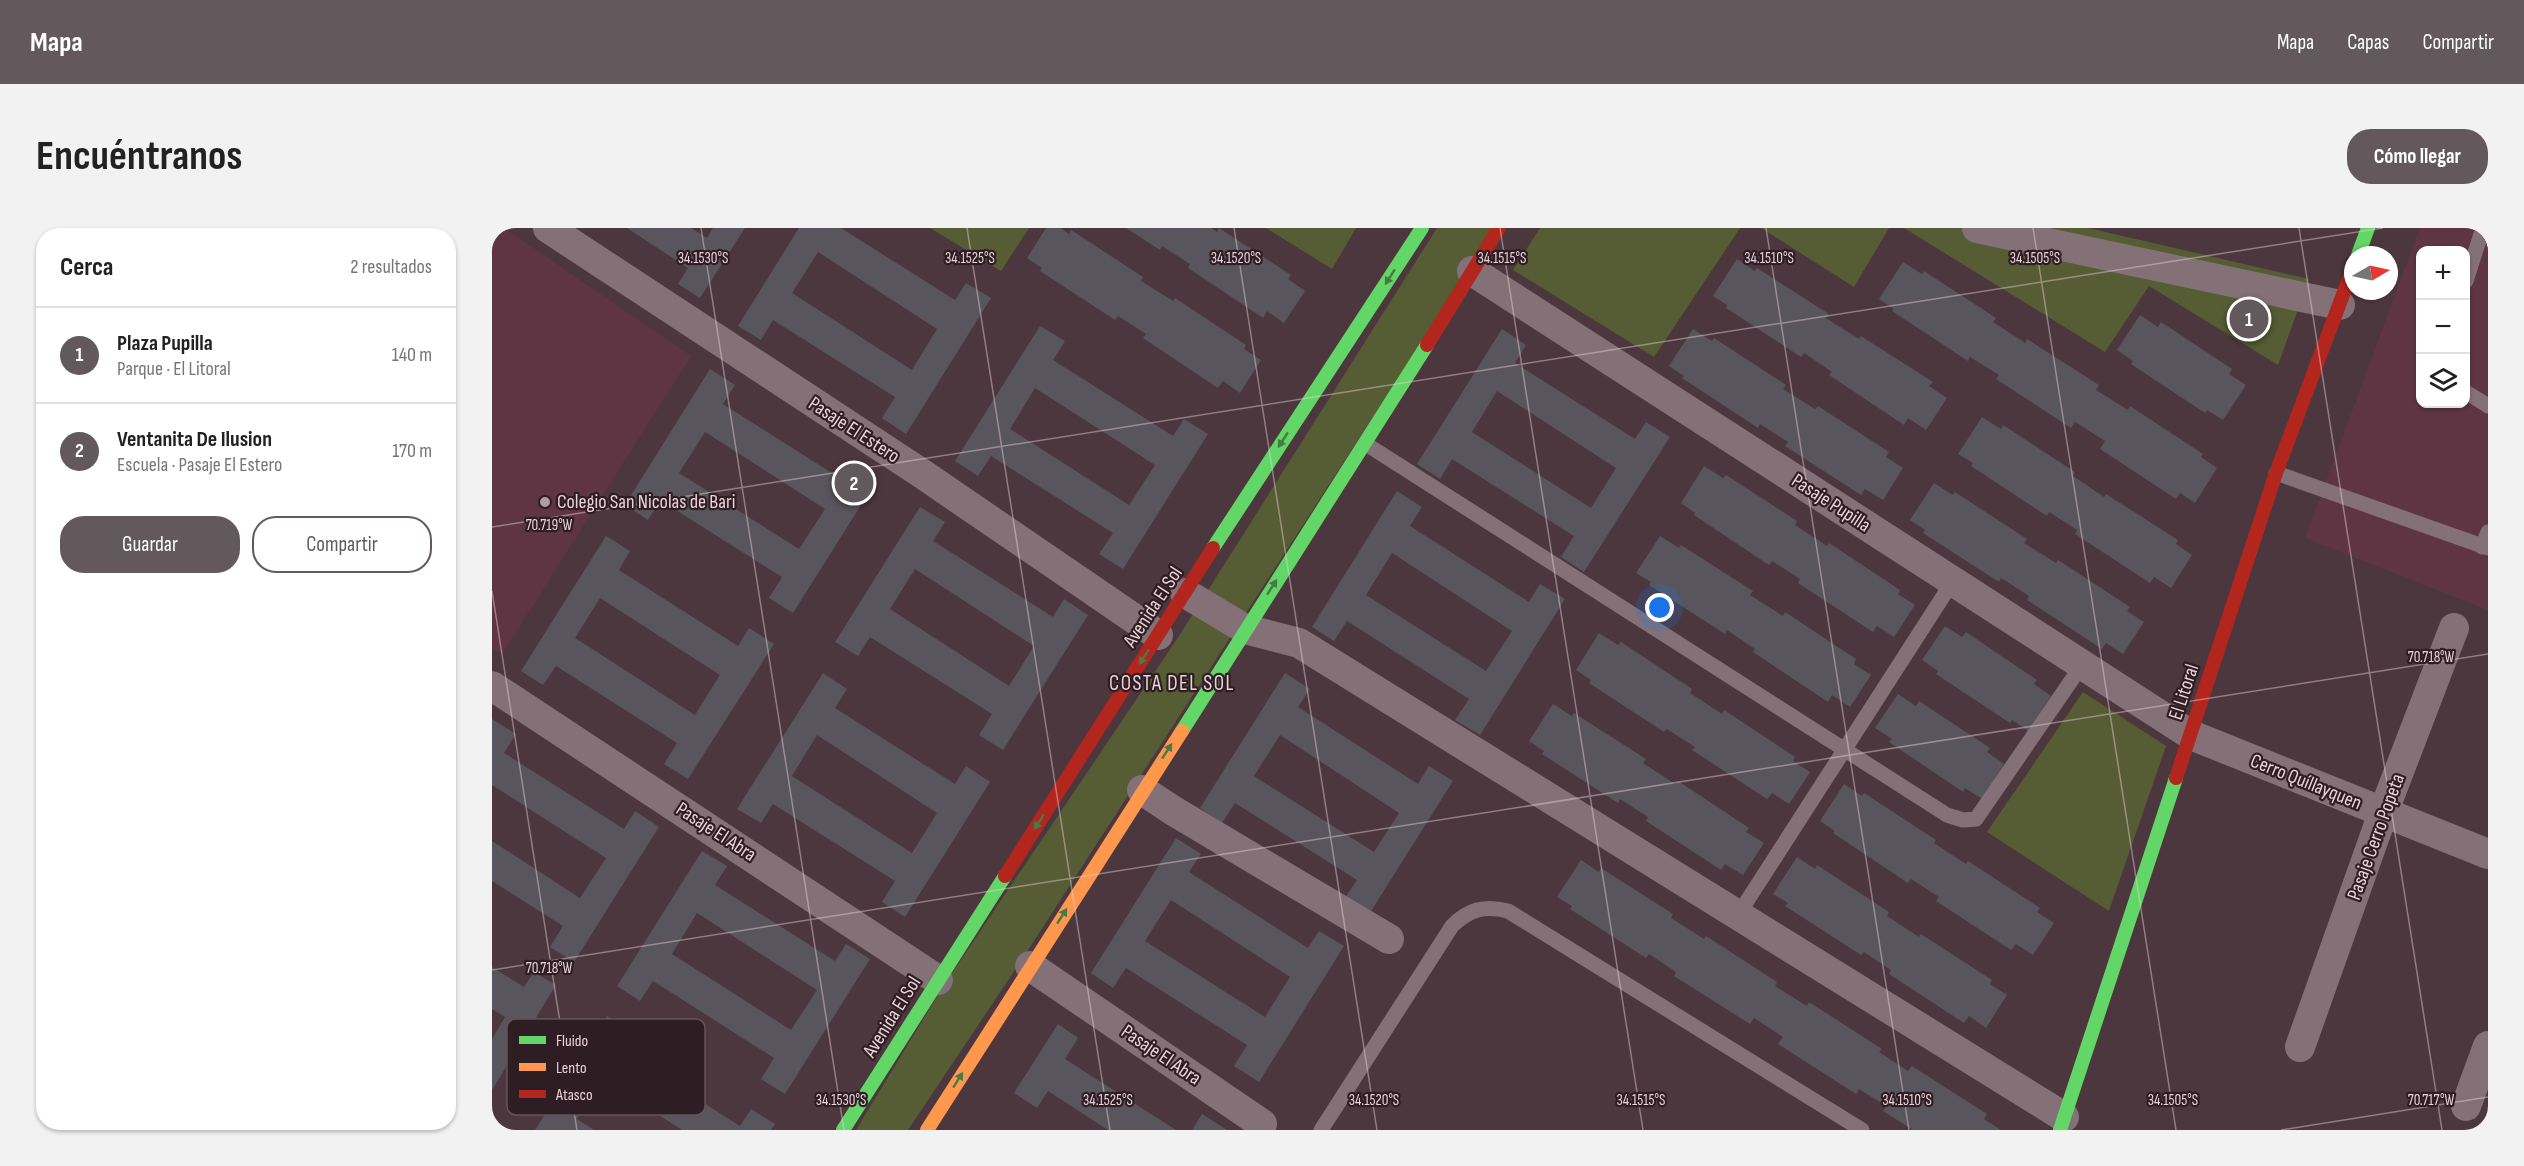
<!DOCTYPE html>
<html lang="es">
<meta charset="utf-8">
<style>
:root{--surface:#fff;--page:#f2f2f2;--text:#222;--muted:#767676;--line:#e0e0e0;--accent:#63595c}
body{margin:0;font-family:"Sofia Sans Condensed",sans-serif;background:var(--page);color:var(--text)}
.controls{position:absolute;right:18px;top:18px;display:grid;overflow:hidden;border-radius:12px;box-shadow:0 2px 4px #0004}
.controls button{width:54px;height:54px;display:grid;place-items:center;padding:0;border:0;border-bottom:2px solid var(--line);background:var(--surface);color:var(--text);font:30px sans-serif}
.compass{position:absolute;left:1852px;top:18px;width:54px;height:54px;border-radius:50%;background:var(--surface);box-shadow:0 2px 4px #0004;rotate:81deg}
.you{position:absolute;left:1168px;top:380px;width:21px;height:21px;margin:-15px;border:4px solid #fff;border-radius:50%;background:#1a73e8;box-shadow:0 0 0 9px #1a73e833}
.badge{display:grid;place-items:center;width:39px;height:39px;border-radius:50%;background:var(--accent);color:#fff;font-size:20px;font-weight:700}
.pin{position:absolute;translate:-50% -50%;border:3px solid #fff;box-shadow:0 2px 6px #0006}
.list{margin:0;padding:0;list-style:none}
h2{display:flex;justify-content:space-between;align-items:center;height:78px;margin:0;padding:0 24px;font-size:26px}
h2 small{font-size:20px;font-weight:400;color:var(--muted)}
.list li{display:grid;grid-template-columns:39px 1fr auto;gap:18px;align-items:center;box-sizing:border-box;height:96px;padding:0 24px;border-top:2px solid var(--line)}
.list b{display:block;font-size:22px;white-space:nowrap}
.list p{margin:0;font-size:20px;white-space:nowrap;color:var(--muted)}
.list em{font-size:20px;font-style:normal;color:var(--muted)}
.actions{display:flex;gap:12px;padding:18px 24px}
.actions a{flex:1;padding:14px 0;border:2px solid var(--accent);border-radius:24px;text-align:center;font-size:21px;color:var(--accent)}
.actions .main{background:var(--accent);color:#fff}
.icon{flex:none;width:33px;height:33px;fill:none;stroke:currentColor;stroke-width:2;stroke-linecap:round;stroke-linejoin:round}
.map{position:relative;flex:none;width:1996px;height:902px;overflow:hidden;border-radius:24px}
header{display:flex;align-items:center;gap:36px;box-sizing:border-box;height:84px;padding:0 30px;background:var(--accent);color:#fff}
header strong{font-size:28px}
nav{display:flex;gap:33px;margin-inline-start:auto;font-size:21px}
.intro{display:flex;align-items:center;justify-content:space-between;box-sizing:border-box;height:144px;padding:0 36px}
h1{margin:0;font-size:42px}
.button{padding:15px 27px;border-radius:24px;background:var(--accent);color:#fff;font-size:21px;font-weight:700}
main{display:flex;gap:36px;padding:0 36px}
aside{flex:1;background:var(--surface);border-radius:24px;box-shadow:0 2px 4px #0004}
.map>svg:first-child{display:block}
.built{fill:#5f3544;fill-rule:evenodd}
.green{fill:#565c34}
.building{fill:#59555c;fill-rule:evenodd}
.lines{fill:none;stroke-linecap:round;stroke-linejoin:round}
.lane{stroke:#847177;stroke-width:15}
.street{stroke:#847177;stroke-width:30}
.fast{stroke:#63d668;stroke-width:14}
.slow{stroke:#ff974d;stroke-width:14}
.jam{stroke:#b3261e;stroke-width:14}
.oneway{fill:#487a45}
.ticks{fill:none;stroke:#ead2d9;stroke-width:1.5;stroke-opacity:0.45}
.poi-dot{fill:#b39ca3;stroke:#2e1d22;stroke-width:2}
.labels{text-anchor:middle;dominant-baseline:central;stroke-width:4.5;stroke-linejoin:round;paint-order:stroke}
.street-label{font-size:20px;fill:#ead2d9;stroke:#2e1d22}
.poi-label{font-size:20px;fill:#ead2d9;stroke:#2e1d22;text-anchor:start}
.neighbourhood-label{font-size:21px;letter-spacing:1.5px;fill:#ead2d9;stroke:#2e1d22}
.key{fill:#2e1d22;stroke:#665359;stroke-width:1.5}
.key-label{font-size:16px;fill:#ead2d9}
.ticks-label{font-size:15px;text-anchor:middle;fill:#ead2d9;stroke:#2e1d22;stroke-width:4.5;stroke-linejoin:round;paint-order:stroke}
</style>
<header>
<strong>Mapa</strong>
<nav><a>Mapa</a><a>Capas</a><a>Compartir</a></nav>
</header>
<div class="intro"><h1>Encuéntranos</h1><a class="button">Cómo llegar</a></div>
<main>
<aside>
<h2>Cerca<small>2 resultados</small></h2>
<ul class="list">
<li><span class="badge">1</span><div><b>Plaza Pupilla</b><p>Parque · El Litoral</p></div><em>140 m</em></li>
<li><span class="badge">2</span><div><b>Ventanita De Ilusion</b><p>Escuela · Pasaje El Estero</p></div><em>170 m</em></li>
</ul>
<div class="actions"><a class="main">Guardar</a><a>Compartir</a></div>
</aside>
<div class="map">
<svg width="1996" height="902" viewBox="0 0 1996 902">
<rect width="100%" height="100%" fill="#4c373e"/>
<g class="built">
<polygon points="0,0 12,0 199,128 10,426 0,420"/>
<path d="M1928,0H1996V382L1813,310ZM1928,22H1974V176H1928Z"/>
</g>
<g class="green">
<polygon points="438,0 537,0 509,43"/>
<polygon points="774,0 864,0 840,41"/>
<polygon points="945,0 1003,0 529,733 416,902 364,902 452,757 687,408"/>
<polygon points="1048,0 1248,0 1162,129 1021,42"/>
<polygon points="1269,0 1397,0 1362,59"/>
<polygon points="1412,0 1596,0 1817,51 1786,137 1657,58 1613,124"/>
<polygon points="1591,464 1674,518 1617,683 1495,604"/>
</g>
<g class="building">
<polygon points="135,0 199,0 215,10 221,0 253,0 208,70 186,56 196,40"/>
<path d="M307,0H349L463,72L474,55L499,70L414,206L390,190L403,169L281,92L269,112L246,98ZM326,24L445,101L420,142L300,65Z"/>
<polygon points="554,0 569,0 577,6 579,2 651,49 649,53 681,73 683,70 754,117 752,121 769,132 748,165 731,153 726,160 651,110 654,106 626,88 623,92 548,43 550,40 535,30"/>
<polygon points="634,0 719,0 725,4 727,0 799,47 796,51 813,63 792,95 775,83 771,90 696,40 698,36 670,18 668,22"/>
<polygon points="1245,31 1263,43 1265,40 1337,86 1334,90 1367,111 1369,108 1441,154 1437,158 1455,170 1434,202 1416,190 1412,197 1337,147 1340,144 1312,125 1309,129 1234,80 1235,77 1221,68"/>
<polygon points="1411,34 1430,46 1432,43 1504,90 1501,94 1533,115 1535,111 1607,157 1604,162 1636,182 1638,178 1711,226 1709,229 1725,240 1703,275 1688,265 1684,271 1608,221 1613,213 1583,194 1579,200 1504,151 1507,147 1478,129 1476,133 1400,83 1402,81 1387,71"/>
<polygon points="1648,87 1666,99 1669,94 1740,141 1737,146 1754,157 1731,192 1715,182 1713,185 1639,136 1641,133 1625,122"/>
<path d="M548,98L573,113L561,132L681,208L692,191L716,206L631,341L607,326L621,305L499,228L486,248L463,233ZM543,160L663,237L637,277L518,201Z"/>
<path d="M1010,101L1034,117L1023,135L1143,211L1154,194L1178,209L1092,344L1069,329L1082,308L960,231L948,251L925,236ZM1005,163L1124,240L1099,280L980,204Z"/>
<polygon points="1201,101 1220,113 1222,110 1294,157 1291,161 1323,181 1326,178 1397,224 1394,229 1411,240 1391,272 1373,261 1369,267 1293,218 1296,214 1268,196 1266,200 1190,150 1192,148 1177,138"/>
<path d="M218,141L243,157L231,176L351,252L362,235L386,250L301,385L277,370L290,349L168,272L156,292L133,277ZM213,204L333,281L307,321L187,245Z"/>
<polygon points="1490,189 1509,201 1511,197 1583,244 1581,248 1612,269 1614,266 1686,312 1684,316 1700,327 1679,360 1662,349 1658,355 1583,306 1585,302 1557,284 1555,288 1479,238 1481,235 1466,226"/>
<polygon points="1212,238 1231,250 1234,247 1305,293 1303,297 1335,318 1337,315 1408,362 1406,366 1423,377 1402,409 1385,398 1381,404 1306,355 1308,351 1280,333 1277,337 1202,287 1203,285 1189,275"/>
<polygon points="1442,255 1461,267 1463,264 1535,311 1532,315 1564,335 1566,332 1638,379 1635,383 1652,394 1631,426 1614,415 1610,421 1535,372 1537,368 1509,350 1507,354 1431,305 1433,302 1418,292"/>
<path d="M905,263L930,279L918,298L1037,374L1048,356L1073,371L988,507L963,492L977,471L855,393L842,413L820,399ZM900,325L1020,403L994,443L874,367Z"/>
<path d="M428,279L453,294L441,313L561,389L572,371L596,387L511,522L487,507L500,486L378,409L366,428L343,414ZM423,341L542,418L517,458L398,381Z"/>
<path d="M114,308L138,323L127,342L246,418L257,400L282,416L196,551L172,536L185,515L64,438L51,457L29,443ZM108,370L228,447L203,487L83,410Z"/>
<polygon points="1168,308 1187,320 1189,317 1261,363 1258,367 1291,388 1293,384 1364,431 1362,436 1379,447 1358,479 1340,467 1336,474 1261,424 1263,421 1235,402 1233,406 1157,357 1159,354 1144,345"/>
<polygon points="1453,398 1470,409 1474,404 1545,452 1542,456 1559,468 1536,503 1520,492 1518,495 1444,446 1446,443 1430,432"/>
<polygon points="1107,405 1126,417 1129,414 1200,461 1198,465 1230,486 1232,482 1303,529 1301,533 1318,544 1297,576 1280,565 1275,571 1200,522 1203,519 1175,501 1172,504 1097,455 1099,452 1084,442"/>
<path d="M331,445L355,461L343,480L463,556L474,538L498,554L413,689L390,674L403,653L281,576L269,595L245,581ZM325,507L445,585L420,625L300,548Z"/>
<path d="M793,445L818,461L806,479L926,556L937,538L961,553L876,688L851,673L865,652L743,575L730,595L708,580ZM788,507L907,585L882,624L762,548Z"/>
<polygon points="1406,466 1424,478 1427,473 1498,520 1495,524 1512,536 1490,571 1473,560 1471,564 1397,514 1400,511 1383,500"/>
<polygon points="1061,476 1080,488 1082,485 1154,531 1151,535 1183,556 1186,553 1257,600 1254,604 1272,615 1251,647 1233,636 1229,642 1154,593 1156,589 1128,571 1126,575 1050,526 1052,523 1037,513"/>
<polygon points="0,491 24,506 12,525 132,601 143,583 167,599 82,734 58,719 71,698 0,653 0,613 88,670 114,630 0,557"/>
<polygon points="1352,556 1370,568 1372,565 1444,612 1442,615 1474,636 1476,633 1548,680 1545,684 1562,695 1541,727 1524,716 1519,722 1444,673 1447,669 1419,651 1416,655 1341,605 1343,603 1328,593"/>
<path d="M684,610L709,626L697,644L816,720L827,703L852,718L767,854L742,838L755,817L634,740L621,760L599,745ZM679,672L798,749L773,789L653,713Z"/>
<path d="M210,623L235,638L223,657L343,733L354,716L378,731L293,866L269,851L282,830L161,753L148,773L125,758ZM205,685L325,762L299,802L180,726Z"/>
<polygon points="1305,629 1323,641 1325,637 1397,684 1395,688 1427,709 1429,706 1500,752 1498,756 1515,767 1494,800 1477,788 1472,795 1397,746 1399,742 1372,724 1369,727 1293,678 1296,675 1281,666"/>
<polygon points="1089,632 1107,644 1109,640 1181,686 1179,690 1212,711 1214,708 1285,754 1283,758 1315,778 1317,774 1390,821 1387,824 1416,843 1420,838 1495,886 1492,891 1509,902 1421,902 1391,883 1394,878 1367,861 1364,866 1286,816 1291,809 1262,790 1258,796 1182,748 1184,744 1157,726 1154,730 1078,681 1080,678 1065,669"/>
<polygon points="0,739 32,759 42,744 64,757 0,862 0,811 13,789 0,781"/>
<polygon points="115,788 140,804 128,822 248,898 259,881 283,896 279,902 190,902 110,850 85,891 102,902 43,902"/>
<polygon points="566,796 586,810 573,831 684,902 616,902 556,863 545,880 522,865"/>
<polygon points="710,886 735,902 700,902"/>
</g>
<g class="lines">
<g class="lane">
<polyline points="1974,53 1991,0"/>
<polyline points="1974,164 1996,178"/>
<polyline points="874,216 1455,587 1471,592 1484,591 1590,437"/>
<polyline points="1784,245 1996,320"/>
<polyline points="1990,319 1996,304"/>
<polyline points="1246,687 1461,353"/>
<path d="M829,902L960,698C977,681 993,677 1016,683L1370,902"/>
</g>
<g class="street">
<polyline points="56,0 429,245 666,407"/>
<polyline points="1485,0 1848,77"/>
<polyline points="980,43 1699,507 1996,626"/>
<polyline points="693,365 753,401 807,415 1572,889"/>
<polyline points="0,458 446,752"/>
<polyline points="650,562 680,582 897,711"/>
<polyline points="538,738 770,896"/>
<polyline points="1808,819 1891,585 1962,400"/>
<polyline points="1974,878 1996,818"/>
</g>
<g class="fast">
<polyline points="1866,27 1876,0"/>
<polyline points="721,320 930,0"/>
<polyline points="690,503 935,117"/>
<polyline points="351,902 513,648"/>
<polyline points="1568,902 1684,550"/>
</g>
<polyline class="slow" points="435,902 690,503"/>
<g class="jam">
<polyline points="935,117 1007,0"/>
<polyline points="1684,550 1784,245 1861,40"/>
<polyline points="513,648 721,320"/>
</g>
</g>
<defs><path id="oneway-solid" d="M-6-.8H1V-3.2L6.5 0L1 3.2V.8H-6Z" transform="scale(1.5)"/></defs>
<g class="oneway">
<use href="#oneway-solid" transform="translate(898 49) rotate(123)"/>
<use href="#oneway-solid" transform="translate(791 212) rotate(123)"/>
<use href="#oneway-solid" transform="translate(780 359) rotate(-57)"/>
<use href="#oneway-solid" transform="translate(652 429) rotate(123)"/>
<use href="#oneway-solid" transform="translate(675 523) rotate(-57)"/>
<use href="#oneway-solid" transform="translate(547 594) rotate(123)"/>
<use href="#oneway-solid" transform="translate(570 688) rotate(-57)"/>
<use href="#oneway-solid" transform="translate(466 852) rotate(-58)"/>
</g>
<path class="ticks" d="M209,0L352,902M475,0L618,902M742,0L885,902M1008,0L1151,902M1274,0L1417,902M1541,0L1684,902M1807,0L1950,902M0,299L1891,0M0,363L85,902M0,742L1996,426M1789,902L1996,869"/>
<circle class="poi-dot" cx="53" cy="274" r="6"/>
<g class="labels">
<g class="street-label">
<text transform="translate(362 202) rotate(33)">Pasaje El Estero</text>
<text transform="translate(1339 275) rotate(33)">Pasaje Pupilla</text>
<text transform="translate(661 379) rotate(-57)">Avenida El Sol</text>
<text transform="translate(1692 464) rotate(-72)">El Litoral</text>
<text transform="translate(1814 554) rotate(22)">Cerro Quíllayquen</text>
<text transform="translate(224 604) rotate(33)">Pasaje El Abra</text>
<text transform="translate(1884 609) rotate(-70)">Pasaje Cerro Popeta</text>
<text transform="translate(400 789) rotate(-58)">Avenida El Sol</text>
<text transform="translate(669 827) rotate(34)">Pasaje El Abra</text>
</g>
<g class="poi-label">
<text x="65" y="274">Colegio San Nicolas de Bari</text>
</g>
<g class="neighbourhood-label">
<text x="680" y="455">COSTA DEL SOL</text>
</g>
</g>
<rect x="15" y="791" width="198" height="96" rx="9" class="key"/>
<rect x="27" y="808" width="27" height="8" fill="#63d668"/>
<rect x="27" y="835" width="27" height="8" fill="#ff974d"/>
<rect x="27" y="862" width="27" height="8" fill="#b3261e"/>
<g class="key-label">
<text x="64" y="818">Fluido</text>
<text x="64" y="845">Lento</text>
<text x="64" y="872">Atasco</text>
</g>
<g class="ticks-label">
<text x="211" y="35">34.1530°S</text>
<text x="478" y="35">34.1525°S</text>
<text x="744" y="35">34.1520°S</text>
<text x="1010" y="35">34.1515°S</text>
<text x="1277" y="35">34.1510°S</text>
<text x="1543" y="35">34.1505°S</text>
<text x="57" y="302">70.719°W</text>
<text x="1939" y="434">70.718°W</text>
<text x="57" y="745">70.718°W</text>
<text x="1939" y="877">70.717°W</text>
<text x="349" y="877">34.1530°S</text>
<text x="616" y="877">34.1525°S</text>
<text x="882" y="877">34.1520°S</text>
<text x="1149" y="877">34.1515°S</text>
<text x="1415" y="877">34.1510°S</text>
<text x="1681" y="877">34.1505°S</text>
</g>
</svg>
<div class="controls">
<button>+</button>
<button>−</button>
<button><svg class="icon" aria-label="layers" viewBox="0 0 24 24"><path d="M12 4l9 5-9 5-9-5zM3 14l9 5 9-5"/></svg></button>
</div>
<svg class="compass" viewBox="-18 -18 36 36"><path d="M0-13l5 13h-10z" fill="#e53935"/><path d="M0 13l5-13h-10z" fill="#767676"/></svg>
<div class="you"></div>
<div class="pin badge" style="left:1757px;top:91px">1</div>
<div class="pin badge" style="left:362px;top:255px">2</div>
</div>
</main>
